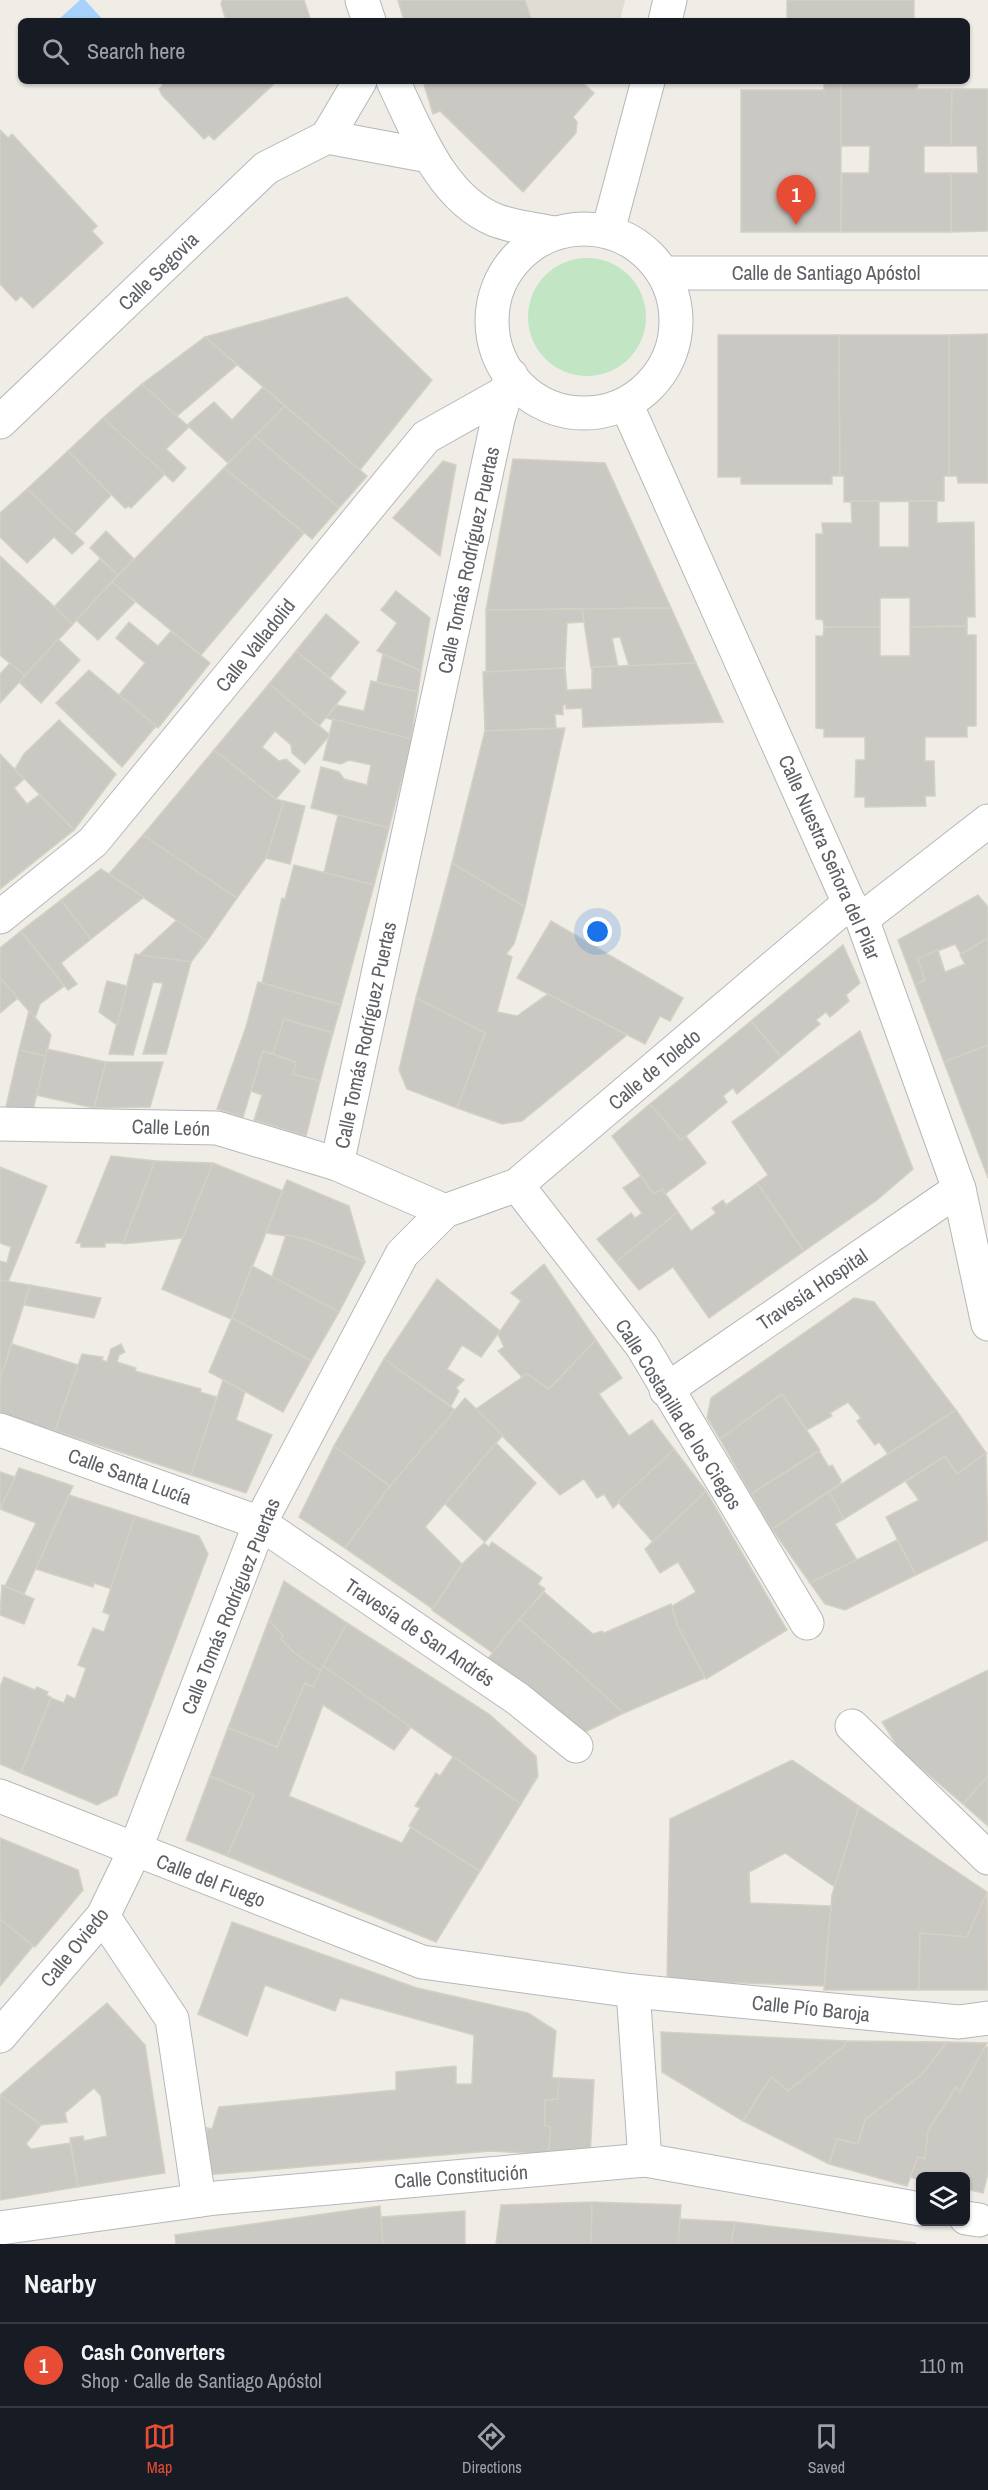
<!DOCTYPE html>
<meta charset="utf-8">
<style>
:root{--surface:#171b24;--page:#20242c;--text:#f1f3f6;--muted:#9ea1a6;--line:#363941;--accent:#e64d34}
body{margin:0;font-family:"Archivo Narrow",sans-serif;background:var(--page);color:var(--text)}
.controls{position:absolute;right:18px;bottom:18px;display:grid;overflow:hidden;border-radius:9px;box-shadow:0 2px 4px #0004}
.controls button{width:54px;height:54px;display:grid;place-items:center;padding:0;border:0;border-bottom:2px solid var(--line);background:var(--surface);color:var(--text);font:30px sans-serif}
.you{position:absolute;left:598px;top:932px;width:21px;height:21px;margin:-15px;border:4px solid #fff;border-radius:50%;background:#1a73e8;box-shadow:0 0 0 9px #1a73e833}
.badge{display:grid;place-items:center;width:39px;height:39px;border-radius:50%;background:var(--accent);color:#fff;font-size:20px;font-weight:700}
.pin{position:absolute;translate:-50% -50px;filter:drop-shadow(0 2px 3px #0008)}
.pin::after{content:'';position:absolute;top:32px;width:21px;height:18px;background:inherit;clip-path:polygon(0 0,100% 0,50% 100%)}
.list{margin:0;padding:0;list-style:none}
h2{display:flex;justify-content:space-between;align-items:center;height:78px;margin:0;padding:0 24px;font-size:26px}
h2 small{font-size:20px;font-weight:400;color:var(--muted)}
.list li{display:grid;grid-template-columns:39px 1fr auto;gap:18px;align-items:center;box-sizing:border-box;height:84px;padding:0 24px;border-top:2px solid var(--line)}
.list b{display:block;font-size:22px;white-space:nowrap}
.list p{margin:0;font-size:20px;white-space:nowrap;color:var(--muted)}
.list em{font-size:20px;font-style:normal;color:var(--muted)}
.icon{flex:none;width:33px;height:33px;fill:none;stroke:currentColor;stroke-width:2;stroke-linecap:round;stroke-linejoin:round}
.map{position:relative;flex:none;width:988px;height:2244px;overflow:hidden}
.search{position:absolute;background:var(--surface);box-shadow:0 2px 4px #0004;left:18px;right:18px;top:18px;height:66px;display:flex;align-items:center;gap:15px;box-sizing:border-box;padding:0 21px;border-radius:9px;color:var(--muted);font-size:22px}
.sheet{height:162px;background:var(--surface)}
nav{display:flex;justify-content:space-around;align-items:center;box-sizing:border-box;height:84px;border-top:2px solid var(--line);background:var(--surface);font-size:16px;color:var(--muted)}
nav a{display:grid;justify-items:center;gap:3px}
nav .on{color:var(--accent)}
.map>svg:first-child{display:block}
.education{fill:#dfdcd3}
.green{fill:#c2e6c4}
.water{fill:#a7d2fd}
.building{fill:#cac8c2;stroke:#d4d0c3;stroke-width:1.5}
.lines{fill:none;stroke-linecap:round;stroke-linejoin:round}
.street-casing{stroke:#b5b7bc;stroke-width:35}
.street{stroke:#fff;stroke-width:33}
.labels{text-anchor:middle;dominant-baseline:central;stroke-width:4.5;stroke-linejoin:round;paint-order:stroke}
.street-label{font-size:20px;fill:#5d6065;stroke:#fff}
</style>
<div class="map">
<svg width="988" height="2244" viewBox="0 0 988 2244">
<rect width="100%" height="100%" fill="#efede5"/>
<polygon class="education" points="398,0 625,0 620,21 404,21"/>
<circle class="green" cx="587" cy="317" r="59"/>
<polygon class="water" points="80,0 85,0 104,21 57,21"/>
<g class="building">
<polygon points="222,0 304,0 311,21 232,21 225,17 221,4"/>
<polygon points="398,0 525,0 532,21 404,21"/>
<rect x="787" y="0" width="127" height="21"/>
<polygon points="160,81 277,81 214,140 209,135 204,139 162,95 159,89 163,85"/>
<polygon points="423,81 581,81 594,93 573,117 577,122 576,133 523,192 440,111 433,114"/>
<polygon points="824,81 841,81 841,232 741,232 741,90 824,90"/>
<polygon points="841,81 918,82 917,89 952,89 951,146 924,146 924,173 951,173 951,232 841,232 842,173 869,173 870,146 841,146"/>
<polygon points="952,89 988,89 988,231 951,232 951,173 978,173 977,146 951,146"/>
<polygon points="0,130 8,138 12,134 97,226 92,231 103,243 33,308 21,296 16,301 0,284"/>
<polygon points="347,297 432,380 360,470 205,337"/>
<polygon points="988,334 988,483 958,483 957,476 949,476 949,335"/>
<polygon points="718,335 839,335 840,476 832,476 832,484 741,484 741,477 718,477"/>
<polygon points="839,335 949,335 949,476 944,476 944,501 844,502 844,476 840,476"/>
<polygon points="205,337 237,365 177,416 142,384"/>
<polygon points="142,384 189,427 166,449 186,468 173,482 103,418"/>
<polygon points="263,387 285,406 228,463 187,425 214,402 232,420"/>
<polygon points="285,406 367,476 339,508 255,436"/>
<polygon points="103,418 165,474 131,508 129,506 125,508 68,451"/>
<polygon points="255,436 339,508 312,539 224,468"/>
<polygon points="68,451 111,495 74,534 27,489"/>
<polygon points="513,459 605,463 671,608 486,610"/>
<polygon points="443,461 456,465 440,556 393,518"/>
<polygon points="224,468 304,533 201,655 112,582"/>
<polygon points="27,489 84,543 72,554 54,537 27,563 0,537 0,513"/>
<polygon points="851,501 879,501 879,547 909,547 909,501 937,501 937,523 974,522 975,617 967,617 967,626 910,627 910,598 880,598 880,627 824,627 823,620 816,619 816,534 823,534 822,523 852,523"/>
<polygon points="106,531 134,559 118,575 90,548"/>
<polygon points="0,556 73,624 25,676 0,655"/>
<polygon points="100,559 118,575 73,624 54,607"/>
<polygon points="112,582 135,602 98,640 76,620"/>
<polygon points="396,591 430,618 421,671 377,651 397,623 381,610"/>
<polygon points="671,608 696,663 629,666 620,637 612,638 618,667 591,668 582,609"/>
<polygon points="582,609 584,622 567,623 565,668 486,672 486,610"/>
<polygon points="326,614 359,642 330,678 296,651"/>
<polygon points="129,622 158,646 171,631 210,663 158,728 119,695 145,663 116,638"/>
<polygon points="967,626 967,635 976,635 976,726 967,726 967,737 925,737 925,761 934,761 935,796 925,796 926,806 865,807 865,797 855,797 856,760 865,760 865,737 824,737 824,729 816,728 816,636 823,636 824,627 880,627 880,656 910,656 910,627"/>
<polygon points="58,639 80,660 41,703 19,682"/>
<polygon points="296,651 346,692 319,726 269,684"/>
<polygon points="383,654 421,671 418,692 377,682"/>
<polygon points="10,663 25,676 0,703 0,674"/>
<polygon points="696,663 723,722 583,727 582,708 566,709 566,705 563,705 563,715 555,714 556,728 485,731 483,672 565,668 567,690 592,689 592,667"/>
<polygon points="89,670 156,726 122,767 56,703"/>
<polygon points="371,681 418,692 411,739 326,718 337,705 364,711"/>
<polygon points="269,684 330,735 305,764 292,753 291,745 275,731 262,747 279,761 286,759 300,771 276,799 214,750"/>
<polygon points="333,719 412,739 389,828 311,808 321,767 339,772 344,779 367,785 371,765 349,760 341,764 323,760"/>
<polygon points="59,720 116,774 74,830 15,769 24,754"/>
<polygon points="565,728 530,884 525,907 452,863 485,731"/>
<polygon points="214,750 276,799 284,801 266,858 237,898 143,835"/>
<polygon points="0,754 24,779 14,788 27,804 39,795 74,830 0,889"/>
<polygon points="284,801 305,806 290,864 266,858"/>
<polygon points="338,815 389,828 374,885 324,873"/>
<polygon points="143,835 237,898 207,941 109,874"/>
<polygon points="452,863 525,907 514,944 506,954 512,957 497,1012 517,1016 548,994 627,1035 522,1121 502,1124 457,1108 485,1033 416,998"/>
<polygon points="294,865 374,885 341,1005 262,983 282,898 285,899"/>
<polygon points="101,869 144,897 91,939 61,900"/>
<polygon points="978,895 988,907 988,938 961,954 955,944 918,959 925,980 915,985 898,940"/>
<polygon points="61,900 91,939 61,963 77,984 68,990 21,931"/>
<polygon points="177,920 207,941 191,962 139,955"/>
<polygon points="551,921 683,998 670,1021 660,1016 645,1044 517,978"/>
<polygon points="21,931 64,986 40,1004 35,1018 0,978 0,948"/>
<polygon points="988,938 988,1045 944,1062 915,985 925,980 918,959 938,950 945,972 965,964 960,955"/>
<polygon points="843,945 860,983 846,995 849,1001 830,1017 826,1012 816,1020 820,1024 781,1057 751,1021"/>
<polygon points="135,954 191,962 166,1054 143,1054 163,983 153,982 133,1055 109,1054"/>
<polygon points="0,978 18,998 0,1013"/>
<polygon points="107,981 127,986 117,1025 99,1012"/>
<polygon points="258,982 341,1005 333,1033 284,1019 273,1054 263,1051 243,1117 217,1109 246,1027"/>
<polygon points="416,998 485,1033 457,1108 407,1089 399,1070"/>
<polygon points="29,1011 51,1035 46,1056 19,1050"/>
<polygon points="284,1019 333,1033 320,1081 293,1074 296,1062 273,1054"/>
<polygon points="751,1021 781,1057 737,1094 733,1088 723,1096 727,1102 681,1140 650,1104"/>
<polygon points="860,1031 913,1169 877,1200 804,1251 757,1183 768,1175 732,1122"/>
<polygon points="988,1045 988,1178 944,1062"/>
<polygon points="47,1049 106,1062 94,1108 36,1095"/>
<polygon points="19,1050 46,1056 33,1110 5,1111"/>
<polygon points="263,1051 296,1062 293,1074 320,1081 306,1136 254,1120 262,1095 251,1091"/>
<polygon points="106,1062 163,1062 150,1107 94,1108"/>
<polygon points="650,1104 681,1140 686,1136 706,1163 665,1194 662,1189 654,1194 612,1136"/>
<polygon points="111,1156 155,1161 123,1243 105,1243 105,1247 81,1247 81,1243 76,1243"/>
<polygon points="155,1161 213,1163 183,1238 123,1244"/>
<polygon points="213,1163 283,1191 231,1319 162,1289"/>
<polygon points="0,1167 47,1186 8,1282 0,1280 0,1261 7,1263 11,1247 0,1243"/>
<polygon points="641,1176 654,1194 662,1189 678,1212 616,1262 597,1239 631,1213 635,1218 642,1213 623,1188"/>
<polygon points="287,1180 349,1206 365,1262 306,1239 266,1233"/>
<polygon points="757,1183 804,1251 709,1318 673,1267 639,1290 616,1262 678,1212 691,1231 716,1213 712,1208 723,1200 726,1205"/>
<polygon points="286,1235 306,1239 365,1262 339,1312 272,1277"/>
<polygon points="544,1264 596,1340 549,1389 527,1374 522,1377 498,1351 504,1347 498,1334 521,1301 511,1293"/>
<polygon points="252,1266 339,1312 311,1361 232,1318"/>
<polygon points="437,1279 500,1331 481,1357 462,1345 447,1369 464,1380 456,1388 459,1391 451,1406 384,1359"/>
<polygon points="0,1280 30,1285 0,1379"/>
<polygon points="30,1285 57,1290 101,1298 94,1318 24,1305"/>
<polygon points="854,1298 874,1302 956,1410 888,1454 879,1442 875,1445 857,1421 861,1418 848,1402 830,1413 832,1416 807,1430 782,1394 720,1439 707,1418 711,1398"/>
<polygon points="232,1318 311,1361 283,1412 209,1372"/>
<polygon points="596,1340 622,1378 599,1394 629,1436 652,1420 674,1449 613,1508 604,1494 597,1498 584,1479 560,1495 476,1409 527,1374 549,1389"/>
<polygon points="12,1344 78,1365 55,1431 0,1413 0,1379"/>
<polygon points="121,1344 125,1352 119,1355 117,1362 136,1368 135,1371 201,1389 200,1392 217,1397 191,1475 55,1431 82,1354 103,1357 102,1360 107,1362 111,1349"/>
<polygon points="384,1359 455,1410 392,1487 334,1446"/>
<polygon points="223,1380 245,1392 236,1420 272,1435 246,1493 191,1475"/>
<polygon points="782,1394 820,1450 751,1494 720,1439"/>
<polygon points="465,1398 503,1435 425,1527 462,1564 433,1609 345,1548 390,1486"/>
<polygon points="956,1410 986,1453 957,1474 945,1456 844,1519 829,1492"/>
<polygon points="496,1443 536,1483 485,1542 445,1504"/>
<polygon points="334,1446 390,1486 345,1548 299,1517"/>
<polygon points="674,1449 706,1491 653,1542 618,1502"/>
<polygon points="819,1451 829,1467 832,1465 841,1480 840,1484 772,1529 751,1494"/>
<polygon points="986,1453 988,1540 916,1575 886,1517 919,1500 906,1482 945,1456 957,1474"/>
<polygon points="19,1468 73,1486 24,1594 5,1586 36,1523 0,1509"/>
<polygon points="0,1472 15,1477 0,1509"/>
<polygon points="706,1491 787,1630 706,1679 677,1625 672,1606 696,1592 678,1562 660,1573 645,1549"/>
<polygon points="829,1492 844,1519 835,1524 857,1560 810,1583 772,1529"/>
<polygon points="69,1495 135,1516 112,1589 94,1583 93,1587 36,1569"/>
<polygon points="135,1516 199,1536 208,1554 117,1795 97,1805 21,1773 51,1698 64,1703 67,1695 75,1699 86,1668 78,1665 93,1628 104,1632 110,1615 103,1612"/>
<polygon points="897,1540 916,1575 845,1610 825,1604 810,1583"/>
<polygon points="492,1542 542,1578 538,1584 545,1589 493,1653 432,1610 462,1564 484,1543 489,1547"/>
<polygon points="284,1581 347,1623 321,1671 293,1652 281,1639 283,1636 269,1620"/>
<polygon points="2,1585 34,1599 24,1624 0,1615"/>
<polygon points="544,1592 593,1634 602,1631 604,1633 671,1604 677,1625 705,1678 624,1713 519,1619"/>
<polygon points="519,1619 624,1713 583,1733 487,1660"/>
<polygon points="269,1620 283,1636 281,1639 293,1652 321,1671 313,1687 305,1683 277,1747 228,1728"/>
<polygon points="347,1623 489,1714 536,1756 538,1776 521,1804 323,1666"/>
<polygon points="323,1666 411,1727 394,1750 323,1705 289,1796 402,1843 411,1827 480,1871 436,1942 227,1856 254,1795 210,1776 228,1728 277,1747 305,1683 313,1687"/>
<polygon points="988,1670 988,1776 963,1804 900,1750 882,1722"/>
<polygon points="4,1677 35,1690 37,1687 48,1692 46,1695 51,1697 21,1773 0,1764 0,1687"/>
<polygon points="453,1757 521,1804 480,1871 409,1826 420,1808 415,1806 436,1773 440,1776"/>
<polygon points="792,1760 859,1806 835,1887 785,1853 749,1872 750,1903 831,1906 824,1986 667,1980 670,1819"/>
<polygon points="210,1776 254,1795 227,1856 186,1840"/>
<polygon points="988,1776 988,1826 963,1804"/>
<polygon points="859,1806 987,1892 967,1937 920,1933 919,1990 824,1990 832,1895"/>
<polygon points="0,1838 78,1870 83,1890 35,1947 0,1919"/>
<polygon points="987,1892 988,1990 919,1990 920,1933 967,1937"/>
<polygon points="0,1919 33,1946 0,1986"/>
<polygon points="232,1922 417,1988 528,2013 556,2031 552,2078 559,2078 558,2099 545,2100 545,2126 551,2127 548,2154 490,2151 206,2175 207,2128 212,2129 219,2107 396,2090 396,2072 456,2066 456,2084 472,2084 474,2035 340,1998 335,2011 265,1985 247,2036 198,2014"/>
<polygon points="107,2003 145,2045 165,2173 78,2187 70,2138 83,2136 84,2141 107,2136 101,2096 94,2088 65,2113 67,2122 41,2125 0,2095"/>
<polygon points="661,2032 846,2041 845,2045 788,2091 771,2077 743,2121 662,2072"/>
<polygon points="846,2041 947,2042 922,2074 865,2120 858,2144 837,2139 829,2164 743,2121 771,2077 788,2091 845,2045"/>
<polygon points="947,2042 987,2043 960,2092 956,2087 928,2131 925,2159 918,2157 907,2186 829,2164 837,2139 858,2144 865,2120 922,2074"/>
<polygon points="985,2047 988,2047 988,2173 983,2193 966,2189 966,2176 920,2176 920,2180 910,2177 918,2157 925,2159 928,2131 956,2087 960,2092"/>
<polygon points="559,2078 594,2080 590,2158 548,2154 551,2127 545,2126 545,2100 558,2099"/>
<polygon points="0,2095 41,2125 26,2144 31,2149 70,2143 78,2187 0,2200"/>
<polygon points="592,2202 681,2205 678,2244 591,2244"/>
<polygon points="592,2202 591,2244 496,2244 501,2205"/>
<polygon points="380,2206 383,2244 176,2244 175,2235"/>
<polygon points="465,2211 465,2244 383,2244 381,2217"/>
<polygon points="680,2219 735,2222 731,2244 678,2244"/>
<polygon points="735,2222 916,2243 731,2244"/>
</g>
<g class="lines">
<g class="street-casing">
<g id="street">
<polyline points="362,0 369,21"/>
<polyline points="665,21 670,0"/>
<path d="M393,81C416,129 441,198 495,220C513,227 535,229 554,233"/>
<polyline points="327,137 429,156"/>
<polyline points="327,137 360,81"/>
<circle cx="584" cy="321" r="92"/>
<polyline points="608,231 648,81"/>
<polyline points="663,273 988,273"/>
<polyline points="627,406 849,903 862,919 959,1189 988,1324"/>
<polyline points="0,422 266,168 327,137"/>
<polyline points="0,917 93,842 426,437 515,387"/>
<polyline points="862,919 988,821"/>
<polyline points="0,1124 217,1128 337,1164 445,1211"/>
<polyline points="337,1164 498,419 511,375"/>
<polyline points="517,1185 642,1346 807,1623"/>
<polyline points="666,1390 959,1189"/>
<polyline points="0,1430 260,1523 518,1699 576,1746"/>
<polyline points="852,1726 988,1858"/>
<polyline points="0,1796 422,1962 633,1991 959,2022 988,2018"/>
<polyline points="103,1916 172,2019 199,2200"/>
<polyline points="633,1991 645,2160"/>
<polyline points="0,2036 103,1916 135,1850 260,1523 402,1254 445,1211 517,1185 849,903"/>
<polyline points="966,2218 979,2220"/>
<polyline points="0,2228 216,2198 645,2160 920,2209"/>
</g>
</g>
<use href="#street" class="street"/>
</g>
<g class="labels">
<g class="street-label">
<text transform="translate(158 271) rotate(-44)">Calle Segovia</text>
<text x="826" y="272">Calle de Santiago Apóstol</text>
<text transform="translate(468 560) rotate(-78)">Calle Tomás Rodríguez Puertas</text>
<text transform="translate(255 645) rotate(-51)">Calle Valladolid</text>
<text transform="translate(830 857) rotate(66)">Calle Nuestra Señora del Pilar</text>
<text transform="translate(365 1035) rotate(-78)">Calle Tomás Rodríguez Puertas</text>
<text transform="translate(654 1069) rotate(-40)">Calle de Toledo</text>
<text transform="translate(171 1127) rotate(2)">Calle León</text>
<text transform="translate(812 1289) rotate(-34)">Travesía Hospital</text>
<text transform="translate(679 1414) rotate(58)">Calle Costanilla de los Ciegos</text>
<text transform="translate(130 1476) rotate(20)">Calle Santa Lucía</text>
<text transform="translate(230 1606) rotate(-68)">Calle Tomás Rodríguez Puertas</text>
<text transform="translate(420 1632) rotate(34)">Travesía de San Andrés</text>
<text transform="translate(211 1880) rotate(21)">Calle del Fuego</text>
<text transform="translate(74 1947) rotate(-51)">Calle Oviedo</text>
<text transform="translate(811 2008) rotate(6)">Calle Pío Baroja</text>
<text transform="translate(461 2176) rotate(-4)">Calle Constitución</text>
</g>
</g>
</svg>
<div class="controls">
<button><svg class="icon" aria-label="layers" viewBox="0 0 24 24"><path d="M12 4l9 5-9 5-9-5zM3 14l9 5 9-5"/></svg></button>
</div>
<div class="you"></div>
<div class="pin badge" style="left:796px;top:225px">1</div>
<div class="search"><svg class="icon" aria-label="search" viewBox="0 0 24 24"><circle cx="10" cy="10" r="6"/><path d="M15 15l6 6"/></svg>Search here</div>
</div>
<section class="sheet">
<h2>Nearby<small></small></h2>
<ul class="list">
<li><span class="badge">1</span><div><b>Cash Converters</b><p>Shop · Calle de Santiago Apóstol</p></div><em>110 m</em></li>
</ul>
</section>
<nav>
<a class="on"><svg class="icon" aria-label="map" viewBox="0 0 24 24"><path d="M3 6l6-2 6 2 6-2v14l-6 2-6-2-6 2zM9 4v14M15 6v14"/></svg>Map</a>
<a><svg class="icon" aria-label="directions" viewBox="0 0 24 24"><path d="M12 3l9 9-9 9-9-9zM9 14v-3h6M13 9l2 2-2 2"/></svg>Directions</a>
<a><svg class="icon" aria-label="saved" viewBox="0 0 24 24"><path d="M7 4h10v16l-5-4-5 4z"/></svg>Saved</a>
</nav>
